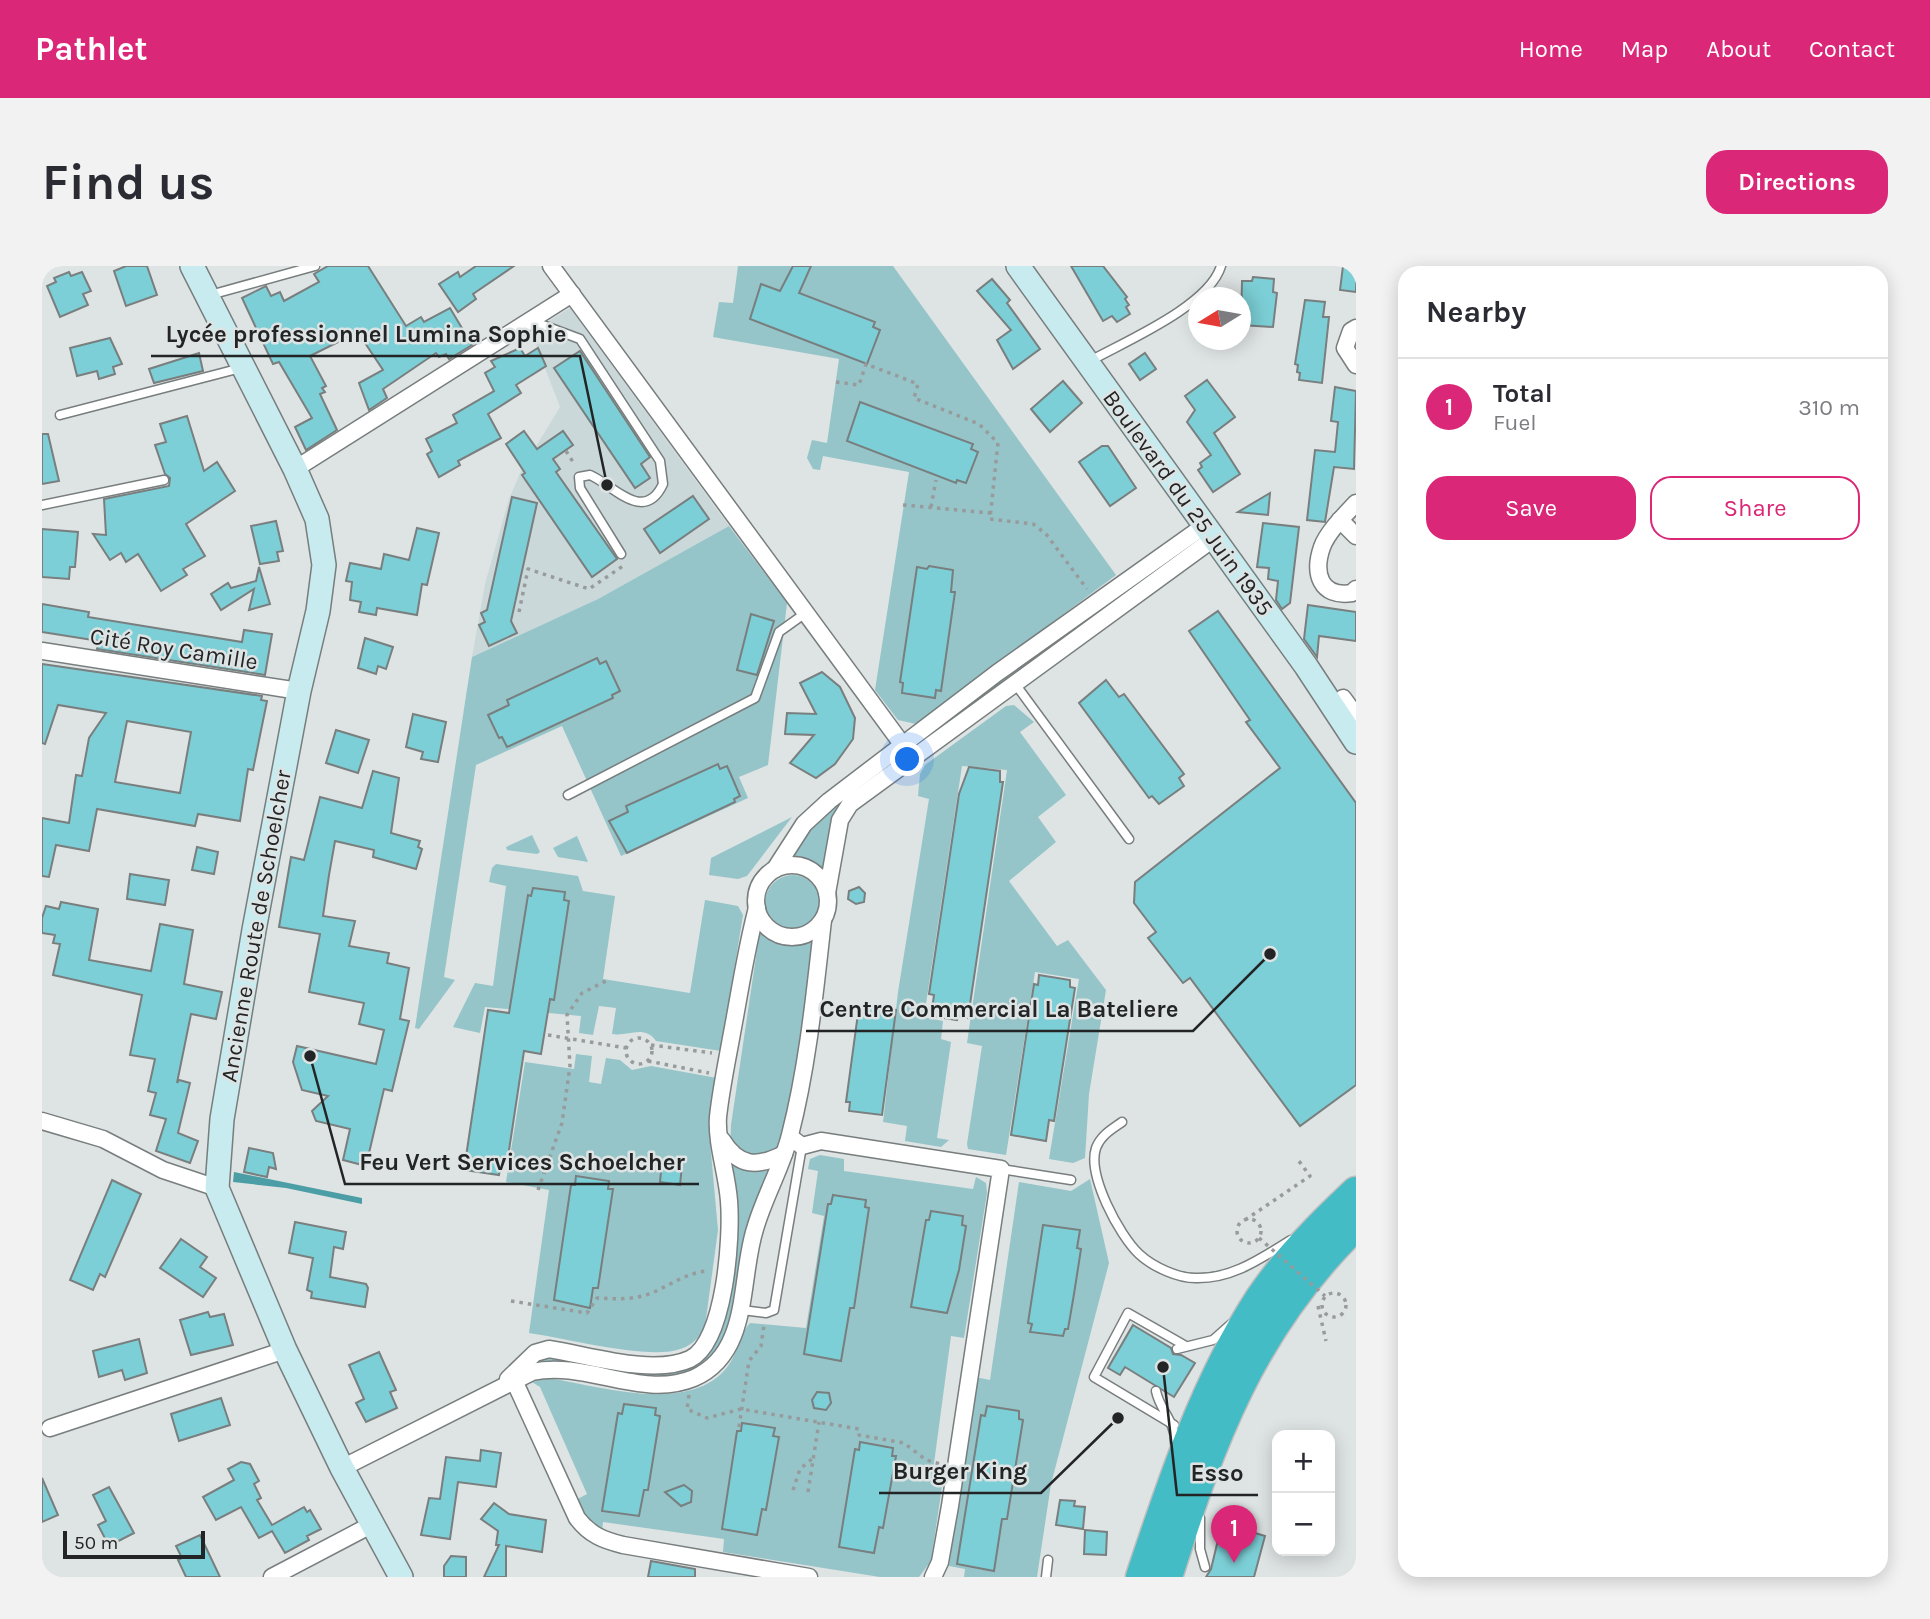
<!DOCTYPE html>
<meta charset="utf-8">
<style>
:root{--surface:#fff;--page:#f2f2f3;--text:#2b2b33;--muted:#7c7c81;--line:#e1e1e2;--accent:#db2777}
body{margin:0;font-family:Karla,sans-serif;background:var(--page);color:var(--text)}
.controls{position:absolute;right:21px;bottom:21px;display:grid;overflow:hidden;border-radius:14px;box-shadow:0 4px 18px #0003}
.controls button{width:63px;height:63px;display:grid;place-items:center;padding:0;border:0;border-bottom:2px solid var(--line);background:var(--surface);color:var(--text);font:35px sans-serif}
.compass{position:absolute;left:1146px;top:21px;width:63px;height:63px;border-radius:50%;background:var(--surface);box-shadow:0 4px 18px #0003;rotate:259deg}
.scale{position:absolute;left:21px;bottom:18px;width:142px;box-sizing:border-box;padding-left:7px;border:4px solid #232425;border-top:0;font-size:19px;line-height:24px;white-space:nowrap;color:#232425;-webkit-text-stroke:5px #dee3e3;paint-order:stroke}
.you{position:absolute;left:866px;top:494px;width:24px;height:24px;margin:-18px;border:5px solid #fff;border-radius:50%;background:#1a73e8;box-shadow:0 0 0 10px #1a73e833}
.badge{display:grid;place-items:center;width:46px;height:46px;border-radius:50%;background:var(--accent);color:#fff;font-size:23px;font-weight:700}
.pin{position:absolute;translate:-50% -58px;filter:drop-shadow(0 2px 4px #0008)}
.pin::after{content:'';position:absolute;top:37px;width:24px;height:21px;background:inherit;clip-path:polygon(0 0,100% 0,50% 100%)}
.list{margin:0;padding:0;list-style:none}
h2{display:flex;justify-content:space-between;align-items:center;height:91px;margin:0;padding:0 28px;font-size:30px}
h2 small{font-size:23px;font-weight:400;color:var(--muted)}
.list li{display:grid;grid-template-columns:46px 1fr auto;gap:21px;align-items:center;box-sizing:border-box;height:98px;padding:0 28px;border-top:2px solid var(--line)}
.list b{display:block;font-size:26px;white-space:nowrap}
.list p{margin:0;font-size:23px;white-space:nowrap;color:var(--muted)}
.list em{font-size:23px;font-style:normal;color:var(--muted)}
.actions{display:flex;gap:14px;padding:21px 28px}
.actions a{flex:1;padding:16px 0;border:2px solid var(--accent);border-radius:21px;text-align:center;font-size:24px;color:var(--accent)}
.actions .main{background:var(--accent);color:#fff}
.map{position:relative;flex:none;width:1314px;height:1311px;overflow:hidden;border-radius:21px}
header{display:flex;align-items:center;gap:42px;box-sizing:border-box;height:98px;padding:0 35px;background:var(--accent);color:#fff}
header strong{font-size:33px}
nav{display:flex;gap:38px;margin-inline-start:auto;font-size:24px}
.intro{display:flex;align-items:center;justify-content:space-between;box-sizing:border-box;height:168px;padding:0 42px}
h1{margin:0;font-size:49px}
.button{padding:18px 32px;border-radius:21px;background:var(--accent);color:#fff;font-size:24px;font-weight:700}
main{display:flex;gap:42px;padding:0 42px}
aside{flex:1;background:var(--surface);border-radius:21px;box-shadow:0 4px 18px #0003}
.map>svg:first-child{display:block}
.built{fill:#cad8d9}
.green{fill:#95c5c9}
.water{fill:#4b9ea5}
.building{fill:#7ccfd6;stroke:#797e7e;stroke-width:2;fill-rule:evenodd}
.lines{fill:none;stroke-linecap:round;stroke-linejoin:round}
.lane-casing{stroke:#787d7d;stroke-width:11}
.street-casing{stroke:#787d7d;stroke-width:19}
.secondary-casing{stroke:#787d7d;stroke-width:26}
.highway-casing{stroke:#bdbdbe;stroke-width:33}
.path{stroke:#989b9c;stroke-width:3.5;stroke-dasharray:3.5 5;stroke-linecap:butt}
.lane{stroke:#fff;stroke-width:8}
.street{stroke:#fff;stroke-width:16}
.secondary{stroke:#c7ebee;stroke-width:23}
.highway{stroke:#43bcc5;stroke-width:30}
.path-bridge{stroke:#989b9c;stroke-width:3.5;stroke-dasharray:3.5 5;stroke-linecap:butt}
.labels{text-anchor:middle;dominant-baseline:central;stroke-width:5;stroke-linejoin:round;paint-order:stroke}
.street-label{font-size:23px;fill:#232425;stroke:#dee3e3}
.leader{fill:none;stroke:#232425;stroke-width:2.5}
.callout-dot{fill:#232425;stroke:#dee3e3;stroke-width:2.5}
.callout-label{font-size:24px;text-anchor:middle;font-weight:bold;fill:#232425;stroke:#dee3e3;stroke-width:5;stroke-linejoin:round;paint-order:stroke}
</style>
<header>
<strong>Pathlet</strong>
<nav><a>Home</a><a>Map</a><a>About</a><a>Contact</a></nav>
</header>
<div class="intro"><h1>Find us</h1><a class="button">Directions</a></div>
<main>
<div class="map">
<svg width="1314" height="1311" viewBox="0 0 1314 1311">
<rect width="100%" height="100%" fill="#dee3e3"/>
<polygon class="built" points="528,42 687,260 556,333 430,391 443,318 467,233 479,205 518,141 489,66"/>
<g class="green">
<polygon points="696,0 851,0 1074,309 874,458 856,454 833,424 867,206 781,190 778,204 771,203 765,192 770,174 785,177 797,93 671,71 677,36 691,37"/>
<polygon points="687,260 745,337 726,499 697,511 706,532 579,590 520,460 434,499 402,711 413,714 377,763 373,762 430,391 556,333"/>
<polygon points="1067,335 1070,339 874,481 874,477"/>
<polygon points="972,439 992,456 978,466 1024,529 996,551 1014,576 967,615 1015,680 1026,674 1064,724 1047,828 1043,892 1031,897 1007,893 1037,713 993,706 964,889 926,883 925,878 940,780 925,777 965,504 920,500 882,751 901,755 899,773 909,776 895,872 907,874 899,881 863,875 865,860 841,856 856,726 887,533 876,530 878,508 883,499 964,440"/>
<polygon points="808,526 783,608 764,595 745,594 763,566"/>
<polygon points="750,551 705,610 696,613 667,609 669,592"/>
<polygon points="490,569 498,586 495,588 465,584 464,581"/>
<polygon points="535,570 546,596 516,591 511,582"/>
<path d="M454,598L536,610L541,625L573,630L561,713L648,727L663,634L696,640L701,649L679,785L614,775C602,758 586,771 570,768L574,742L557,740L551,769L537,767L539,750L443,741L438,767L411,761L433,717L451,720L464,620L447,616L450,602Z"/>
<circle cx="751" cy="637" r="28"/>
<path d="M718,664L744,677L774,670L746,855C743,867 741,883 729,889C717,896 695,888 690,876C688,871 689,863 689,859Z"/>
<path d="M534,788L550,790L547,816L559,818L564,792L578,794L590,804L609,800L675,812L667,865L676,964L663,1060C658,1072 648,1081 635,1084C602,1093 523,1072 487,1067L507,924L464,916L483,796L532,803Z"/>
<path d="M778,889L802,893V905L931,923L934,911L944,917L945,927L922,1072L909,1070L891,1205L902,1207L889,1295L877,1311H838L681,1286L682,1273L561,1256L560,1266L548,1260L532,1235L545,1228L498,1121L490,1116L506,1112C556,1120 638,1146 679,1108C697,1091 697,1068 708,1057L764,1062L782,950L770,947L776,905L766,903L768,893Z"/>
<path d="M690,896L708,904L729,901C719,926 707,950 702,976C690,1030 697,1112 620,1112C584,1112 545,1101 509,1096L494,1098L500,1092L510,1090C543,1095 590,1107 622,1107C706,1106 697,953 690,896Z"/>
<polygon points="1048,913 1067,997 1009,1218 995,1311 922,1311 923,1303 907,1300 933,1111 948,1114 977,916 1029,925"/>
</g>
<polygon class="water" points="192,906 320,932 320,938 244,922 191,916"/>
<g class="building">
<polygon points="84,0 105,0 115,29 84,40 72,5"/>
<polygon points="286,0 326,0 364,60 379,51 382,56 408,42 430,79 407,93 404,88 397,91 394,87 341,123 345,132 327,144 317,117 341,104 321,74 317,76 314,69 306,71 268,90 284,120 280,122 283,126 278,128 295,164 264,184 253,161 270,152 237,96 231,98 200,32 224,20 229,30 238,26 242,35 277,16 272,8"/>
<polygon points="434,0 472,0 431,28 434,33 416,46 397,18 416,6 418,11"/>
<polygon points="751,0 769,0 757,27 833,56 831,61 838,64 825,98 708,53 719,18 738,25"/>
<polygon points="1029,0 1061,0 1085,31 1083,33 1087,39 1084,41 1088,48 1075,56 1070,50 1061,55"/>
<polygon points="1301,0 1314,0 1314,26 1298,24"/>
<polygon points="27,6 29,10 40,6 49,25 41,28 46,39 18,51 5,20 14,16 12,12"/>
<polygon points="1211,11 1232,13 1231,26 1235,27 1231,61 1199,59 1200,15 1210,15"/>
<polygon points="950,13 968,34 965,37 998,83 971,103 955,74 969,64 935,25"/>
<polygon points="1263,34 1283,36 1281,51 1287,51 1280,117 1257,114 1258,107 1255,106 1256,99 1253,98"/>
<polygon points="68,72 80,98 71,101 73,108 57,113 55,105 35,110 28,82"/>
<polygon points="478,82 483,90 496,82 504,100 474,119 479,127 446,148 459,172 416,195 418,199 397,211 385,188 390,185 384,173 415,157 411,149 452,125 443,107 453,101 449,95"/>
<polygon points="538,85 608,191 599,198 608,212 593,222 512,102"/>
<polygon points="157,87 161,105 112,117 107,103"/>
<polygon points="1103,87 1114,103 1098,114 1087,98"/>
<polygon points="1165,114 1193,151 1172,167 1198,208 1171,226 1156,204 1160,201 1158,197 1169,189 1145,156 1153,144 1143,130"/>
<polygon points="1021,115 1040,137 1008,166 989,143"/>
<polygon points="1293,121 1314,125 1312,203 1292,201 1283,256 1265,254 1273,184 1293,186 1296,156 1289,155"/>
<polygon points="818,136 931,178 929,183 936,186 924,217 915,214 914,217 805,175"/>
<polygon points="145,150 162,205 175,196 193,225 144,258 163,290 141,303 145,309 119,325 96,288 84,296 79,287 68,294 51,268 64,269 62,233 127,220 128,212 123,208 113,179 124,176 118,158"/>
<polygon points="482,165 495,183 521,165 531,179 511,193 518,203 514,206 575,293 550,311 480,209 483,207 464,178"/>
<polygon points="0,168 6,168 17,215 0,218"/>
<polygon points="1060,180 1066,180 1094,222 1068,240 1037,196"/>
<polygon points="1228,227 1226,249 1196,246"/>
<polygon points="651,230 667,253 618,287 602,263"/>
<polygon points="470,231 495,237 469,355 475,367 447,380 437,359 443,356 439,347 445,344"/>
<polygon points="234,255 241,285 235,286 237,295 218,298 209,260"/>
<polygon points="1221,257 1257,261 1248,337 1240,343 1234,334 1236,315 1226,313 1227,302 1215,301"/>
<polygon points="375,262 397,267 385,319 380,318 375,349 335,342 334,349 317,346 319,336 308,334 310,316 304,315 308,297 339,303 342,288 367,294"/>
<polygon points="0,263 36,266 33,301 28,301 27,313 0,311"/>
<polygon points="887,300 911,304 909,326 913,326 899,425 894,424 893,432 860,427 861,417 858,416 875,301 885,303"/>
<polygon points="217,301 228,338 207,344 212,323 179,344 169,328 186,317 189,322 214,315"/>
<polygon points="0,338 47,346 46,351 200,376 202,364 230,368 223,409 55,383 57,375 0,366"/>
<polygon points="1266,339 1314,346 1314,375 1277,370 1275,391 1262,373"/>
<polygon points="1176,345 1314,537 1314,819 1258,860 1148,712 1141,717 1106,672 1114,666 1092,637 1093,616 1238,502 1204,456 1208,454 1147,365"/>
<polygon points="709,348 732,355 715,409 695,404"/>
<polygon points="323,372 351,381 344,403 336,400 334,408 316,402"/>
<polygon points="555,392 558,398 564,395 578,425 570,429 571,432 465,481 460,471 457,472 446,449 467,439 465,434"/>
<path d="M0,398L220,430L219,434L225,435L211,504L206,503L198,555L156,548L153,560L55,543L47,585L14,579L7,611L0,610V552L27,557L34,509L40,510L47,472L64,447L16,439L3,478L0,477ZM85,455L149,466L138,527L73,516Z"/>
<polygon points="780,406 798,421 813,452 811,473 793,498 774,512 748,497 772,469 743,468 745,447 774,448 758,417"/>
<polygon points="1064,414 1077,431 1082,428 1142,508 1137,512 1142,520 1117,538 1110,530 1107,532 1037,437"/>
<polygon points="371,448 404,456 396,496 379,493 381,486 364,481"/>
<polygon points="294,464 327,474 316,507 284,497"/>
<polygon points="676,498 678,503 685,500 689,509 698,530 692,533 693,536 585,587 567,555 586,546 584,540"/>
<polygon points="927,501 958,505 958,516 961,516 926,752 916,750 915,754 889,750 892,729 887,728 917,528"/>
<polygon points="331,505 357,512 349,567 378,575 376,581 380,583 374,603 331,591 332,584 293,575 287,609 281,650 313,655 307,680 347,687 345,697 367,702 358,753 367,755 350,825 342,823 324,900 301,894 308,863 274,855 270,845 286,830 260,824 251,796 255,780 334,798 342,764 317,758 322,737 267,726 278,668 237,661 249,591 262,594 278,531 320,542"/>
<polygon points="155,581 176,586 172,608 150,604"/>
<polygon points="88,608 127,614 123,639 85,633"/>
<polygon points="817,621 823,627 822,636 814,638 806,633 807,625"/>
<polygon points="491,622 523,626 522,634 527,635 512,734 508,733 499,788 482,785 466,891 460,891 457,909 422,904 446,744 467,747 486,629 489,630"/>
<polygon points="19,636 56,643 47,694 109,705 118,658 151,664 142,718 180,726 174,753 149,748 135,817 137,814 148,817 136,867 156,875 148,897 114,885 124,853 108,849 114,827 106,825 113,793 88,789 100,729 11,709 18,678 11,677 13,669 0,667 0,652 4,640 17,643"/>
<polygon points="997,709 1028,714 1028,721 1033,722 1012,855 1007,854 1004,875 969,869 992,718 996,719"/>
<polygon points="817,740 854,744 840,849 807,845 808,836 804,836"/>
<polygon points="207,882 231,887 234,903 227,901 225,911 202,906"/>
<polygon points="620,896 640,899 638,919 618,916"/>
<polygon points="534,910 567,915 566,923 571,923 556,1022 551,1022 548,1042 512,1034 529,919 533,919"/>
<polygon points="70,914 99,928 63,1011 58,1008 51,1024 28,1014"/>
<polygon points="791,929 824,934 823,941 827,942 812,1042 808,1042 799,1095 762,1088 786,938 789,938"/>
<polygon points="889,945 921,950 920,959 924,960 917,1004 905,1047 869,1041 884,954 887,954"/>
<polygon points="253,956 304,966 301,983 292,981 288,1011 324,1018 326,1022 323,1041 269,1032 270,1026 265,1024 271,992 247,987"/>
<polygon points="1001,959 1038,964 1035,982 1039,983 1032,1028 1026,1063 1023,1063 1021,1070 988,1066 990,1058 986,1057"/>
<polygon points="139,973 165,991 158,1001 174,1012 161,1031 118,1002"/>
<polygon points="166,1046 168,1051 182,1048 191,1079 149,1089 138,1054"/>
<polygon points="1091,1059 1129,1082 1131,1088 1139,1089 1153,1097 1132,1131 1083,1101 1078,1109 1066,1102"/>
<polygon points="97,1073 105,1107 83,1114 80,1104 57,1111 51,1085"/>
<polygon points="337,1086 354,1124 348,1126 355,1142 324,1156 314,1137 322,1133 307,1099"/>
<polygon points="775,1126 787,1127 789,1137 784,1144 772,1142 770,1134"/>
<polygon points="179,1132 188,1159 137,1175 129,1148"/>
<polygon points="582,1138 614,1142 613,1149 618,1150 606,1224 602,1224 597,1250 560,1245 576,1147 580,1148"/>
<polygon points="945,1140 977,1145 977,1153 981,1154 965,1253 960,1253 952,1305 915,1298 939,1149 943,1150"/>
<polygon points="700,1157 733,1162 731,1170 737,1171 724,1244 720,1243 715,1269 680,1263 695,1165 699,1165"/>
<polygon points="818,1176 851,1182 850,1190 854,1190 841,1262 837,1261 832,1287 797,1281 813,1183 817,1184"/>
<polygon points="439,1184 459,1187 454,1221 416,1216 408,1273 379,1269 387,1232 398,1233 404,1191 438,1195"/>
<polygon points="199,1196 208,1198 217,1215 212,1218 219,1232 215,1234 230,1259 262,1241 265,1246 268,1244 279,1263 265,1270 267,1274 243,1287 230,1265 217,1272 199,1241 174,1254 161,1231 192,1214 186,1203"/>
<polygon points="0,1212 16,1249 0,1256"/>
<polygon points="642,1219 650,1225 649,1236 639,1240 623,1226"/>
<polygon points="67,1221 92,1267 67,1280 56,1259 64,1255 51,1229"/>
<polygon points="1018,1234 1033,1235 1032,1240 1043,1241 1041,1263 1014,1259"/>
<polygon points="452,1237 467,1248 504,1254 500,1286 464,1280 464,1311 442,1311 457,1279 454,1279 456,1265 439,1253"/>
<polygon points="1180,1257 1223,1270 1212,1311 1164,1311 1169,1303"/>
<polygon points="1043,1264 1065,1266 1064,1289 1042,1288"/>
<polygon points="158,1269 178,1311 144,1311 136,1294 140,1292 134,1280"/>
<polygon points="409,1290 424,1291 424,1311 402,1311 402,1300"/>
<polygon points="609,1295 653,1303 653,1311 606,1311"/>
</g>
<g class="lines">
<g class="lane-casing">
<g id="lane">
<polyline points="168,29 273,0"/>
<path d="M490,55L538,73L618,195L621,218C602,259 570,218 548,209L537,211L538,222L579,288"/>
<path d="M1048,95C1084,75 1167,40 1179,0"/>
<polyline points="18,149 199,102"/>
<polyline points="0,239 122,214"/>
<polyline points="974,419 1087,573"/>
<polyline points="526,529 713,432 737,366 765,346"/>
<path d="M1080,856C1070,863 1059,869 1054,882C1045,909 1077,969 1097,988C1111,1001 1137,1013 1156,1012C1192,1012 1219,992 1249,974"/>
<polyline points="959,903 1029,914"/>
<polyline points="700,1044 724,1047 732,1044 760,880"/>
<polyline points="1135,1083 1171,1074 1189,1058"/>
<path d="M1114,1125C1118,1145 1134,1156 1133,1177"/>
<polyline points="1132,1159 1052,1111 1086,1047 1142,1079"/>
<polyline points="1158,1252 1158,1283 1163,1301"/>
<polyline points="1004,1311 1006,1294"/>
</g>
</g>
<g class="street-casing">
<g id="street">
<polyline points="509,0 871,493"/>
<polyline points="1314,62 1309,65 1303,82 1314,99"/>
<polyline points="253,203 530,28"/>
<path d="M1314,237C1303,249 1286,265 1280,281C1271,307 1278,332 1310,327L1314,323"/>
<polyline points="1298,254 1314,270"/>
<polyline points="0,385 257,425"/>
<polyline points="1301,432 1314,450"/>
<circle cx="750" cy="635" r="36"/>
<polyline points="733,603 762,558 787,535 955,407 1162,260"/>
<polyline points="785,627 798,554 808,538 1171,273"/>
<polyline points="0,855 61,873 121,904 175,922"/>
<polyline points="748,871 760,880 779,875 959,903 908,1240 898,1296 891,1311"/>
<path d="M680,874C697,902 716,901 742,888"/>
<path d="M470,1110L535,1252C548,1269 561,1274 581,1279L767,1311"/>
<path d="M466,1113L493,1087L507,1083C547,1089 611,1110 648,1093C683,1076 690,971 687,935C685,907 674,878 676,851C679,823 685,795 690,767C698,725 704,683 715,642"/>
<polyline points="8,1162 243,1084"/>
<path d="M300,1202L490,1106C544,1094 600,1134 652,1112C709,1087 697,1013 713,963C722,931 740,901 748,869C766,799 773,725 781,654"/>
<polyline points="230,1311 329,1259"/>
</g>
</g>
<g class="secondary-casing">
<g id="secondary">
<polyline points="150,0 253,203 275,253 282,299 276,345 257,425 212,664 180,853 175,922 243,1084 300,1202 359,1311"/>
<polyline points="976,0 1264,400 1314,476"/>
</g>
</g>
<g class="highway-casing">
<g id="highway">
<path d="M1099,1311C1131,1215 1163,1118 1218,1033C1244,994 1280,958 1314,926"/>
<path d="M1125,1311C1168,1175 1209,1061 1314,959"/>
</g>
</g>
<g class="path">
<polyline points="794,116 817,119 824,98 876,118 872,132 937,158 956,177 948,253 991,258 1004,268 1045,323"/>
<polyline points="524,185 533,199"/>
<polyline points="861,239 949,247"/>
<polyline points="889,241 894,214"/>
<polyline points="477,346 486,303 547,323 581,300"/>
<polyline points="506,769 584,782"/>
<circle cx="597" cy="785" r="13"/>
<polyline points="609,779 670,787"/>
<polyline points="606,795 667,807"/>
<polyline points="496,924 520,857 528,800 525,749 540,727 566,714"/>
<circle cx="1207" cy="965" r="12"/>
<polyline points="1203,954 1268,910 1254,891"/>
<circle cx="1292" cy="1039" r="12"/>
<path d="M469,1035L545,1047L555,1032C574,1033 592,1034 610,1027C628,1019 646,1006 666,1005"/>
<polyline points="1276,1040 1284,1075"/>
<polyline points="647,1129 645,1143 665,1152 699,1143 817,1163 817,1169 862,1177 884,1194 898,1198"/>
<polyline points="697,1161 707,1095 719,1080 722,1059"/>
<polyline points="751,1224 758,1203 771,1192"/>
<polyline points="766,1226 777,1156"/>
</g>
<use href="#lane" class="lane"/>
<use href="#street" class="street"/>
<use href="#secondary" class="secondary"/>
<use href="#highway" class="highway"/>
<polyline class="path-bridge" points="1217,972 1283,1030"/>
</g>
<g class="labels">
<g class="street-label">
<text transform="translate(1146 237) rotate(54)">Boulevard du 25 Juin 1935</text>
<text transform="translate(132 383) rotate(9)">Cité Roy Camille</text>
<text transform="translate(214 660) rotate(-80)">Ancienne Route de Schoelcher</text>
</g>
</g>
<path class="leader" d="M565 219L538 90H109M1228 688L1151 765H764M268 790L303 918H657M1076 1152L999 1227H837M1121 1101L1135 1229H1216"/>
<g class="callout-dot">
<circle cx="565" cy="219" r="7"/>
<circle cx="1228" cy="688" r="7"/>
<circle cx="268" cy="790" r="7"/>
<circle cx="1076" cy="1152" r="7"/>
<circle cx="1121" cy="1101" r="7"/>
</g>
<g class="callout-label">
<text x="324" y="76">Lycée professionnel Lumina Sophie</text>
<text x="957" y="751">Centre Commercial La Bateliere</text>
<text x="480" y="904">Feu Vert Services Schoelcher</text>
<text x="918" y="1213">Burger King</text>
<text x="1175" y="1215">Esso</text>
</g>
</svg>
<div class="controls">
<button>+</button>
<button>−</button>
</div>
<svg class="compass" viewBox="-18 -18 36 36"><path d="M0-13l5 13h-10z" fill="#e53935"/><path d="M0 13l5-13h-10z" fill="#7c7c81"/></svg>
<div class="scale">50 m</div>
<div class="you"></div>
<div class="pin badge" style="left:1192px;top:1297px">1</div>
</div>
<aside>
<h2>Nearby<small></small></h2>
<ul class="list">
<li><span class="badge">1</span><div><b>Total</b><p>Fuel</p></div><em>310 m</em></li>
</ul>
<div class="actions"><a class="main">Save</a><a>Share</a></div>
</aside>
</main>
